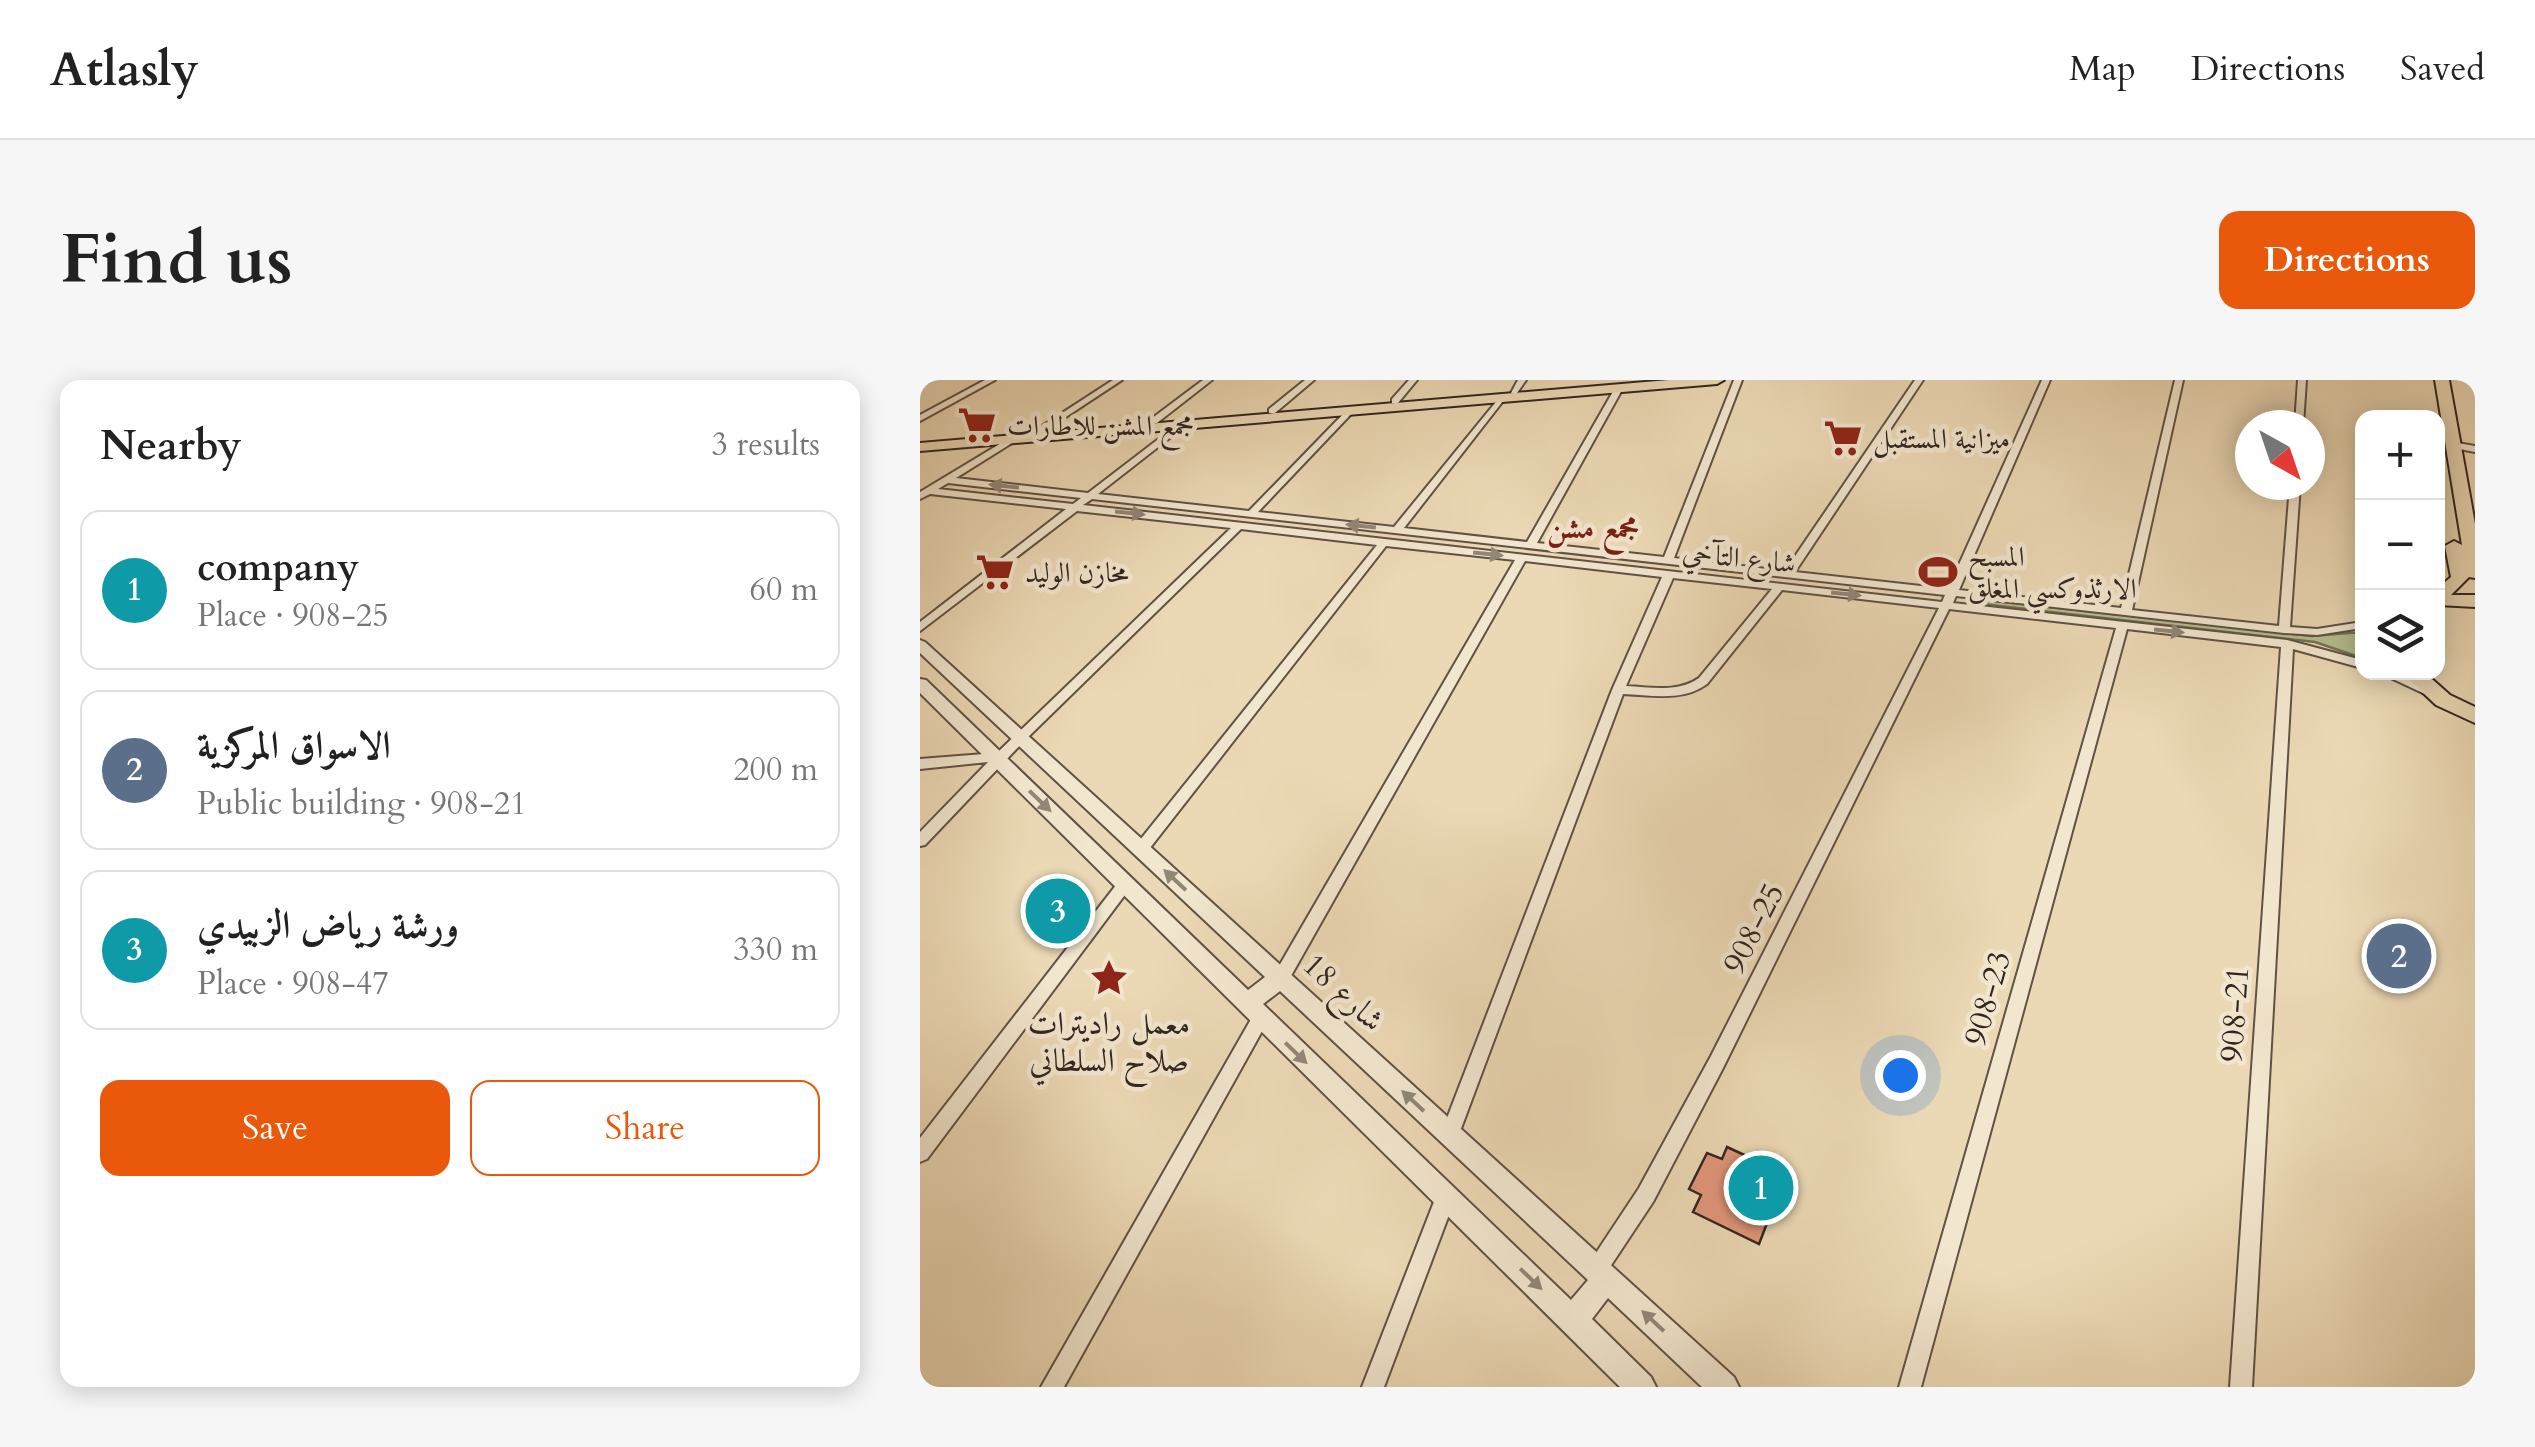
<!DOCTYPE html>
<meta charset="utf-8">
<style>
body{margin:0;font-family:Cardo,Amiri,serif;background:#f6f6f6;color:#222}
.controls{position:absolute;right:30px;top:30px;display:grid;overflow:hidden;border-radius:20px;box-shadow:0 5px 25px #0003}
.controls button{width:90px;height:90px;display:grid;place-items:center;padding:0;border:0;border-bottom:2px solid #e0e0e0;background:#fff;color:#222;font:50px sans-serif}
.compass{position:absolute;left:1315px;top:30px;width:90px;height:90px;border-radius:50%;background:#fff;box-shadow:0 5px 25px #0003;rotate:140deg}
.you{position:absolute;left:980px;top:695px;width:35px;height:35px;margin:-25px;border:8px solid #fff;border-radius:50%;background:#1a73e8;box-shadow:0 0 0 15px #1a73e833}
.badge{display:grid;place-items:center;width:65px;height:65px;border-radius:50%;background:#ea580c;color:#fff;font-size:32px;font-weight:700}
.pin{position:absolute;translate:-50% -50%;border:5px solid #fff;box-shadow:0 2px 10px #0006}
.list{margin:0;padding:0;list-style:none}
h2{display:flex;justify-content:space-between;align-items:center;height:130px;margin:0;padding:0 40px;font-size:42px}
h2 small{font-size:32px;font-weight:400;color:#767676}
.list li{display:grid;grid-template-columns:65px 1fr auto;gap:30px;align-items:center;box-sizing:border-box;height:160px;margin:0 20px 20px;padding:0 20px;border:2px solid #e0e0e0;border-radius:20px}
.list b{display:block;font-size:38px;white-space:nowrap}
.list p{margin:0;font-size:32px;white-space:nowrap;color:#767676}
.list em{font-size:32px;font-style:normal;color:#767676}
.actions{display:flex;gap:20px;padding:30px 40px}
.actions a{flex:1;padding:22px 0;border:2px solid #ea580c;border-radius:20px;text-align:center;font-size:35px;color:#ea580c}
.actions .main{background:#ea580c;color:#fff}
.icon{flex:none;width:55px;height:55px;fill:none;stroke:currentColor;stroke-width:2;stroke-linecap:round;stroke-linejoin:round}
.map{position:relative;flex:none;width:1555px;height:1007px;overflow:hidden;border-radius:20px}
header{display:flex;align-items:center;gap:60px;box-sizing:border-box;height:140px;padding:0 50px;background:#fff;border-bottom:2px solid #e0e0e0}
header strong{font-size:48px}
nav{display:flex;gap:55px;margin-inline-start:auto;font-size:35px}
.intro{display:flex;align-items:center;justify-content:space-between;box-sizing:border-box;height:240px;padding:0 60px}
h1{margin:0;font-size:70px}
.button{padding:25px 45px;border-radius:20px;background:#ea580c;color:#fff;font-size:35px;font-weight:700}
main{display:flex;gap:60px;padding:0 60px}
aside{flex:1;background:#fff;border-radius:20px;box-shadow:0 5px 25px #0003}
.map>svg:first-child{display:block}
</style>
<header>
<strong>Atlasly</strong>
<nav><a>Map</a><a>Directions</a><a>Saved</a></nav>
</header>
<div class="intro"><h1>Find us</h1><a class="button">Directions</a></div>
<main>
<aside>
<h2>Nearby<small>3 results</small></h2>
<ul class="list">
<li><span class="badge" style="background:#0f9aa8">1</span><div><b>company</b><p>Place · 908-25</p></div><em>60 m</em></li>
<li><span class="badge" style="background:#5c6f8a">2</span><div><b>الاسواق المركزية</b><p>Public building · 908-21</p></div><em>200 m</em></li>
<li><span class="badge" style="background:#0f9aa8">3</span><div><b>ورشة رياض الزبيدي</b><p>Place · 908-47</p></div><em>330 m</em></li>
</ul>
<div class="actions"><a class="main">Save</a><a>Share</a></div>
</aside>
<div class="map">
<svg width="1555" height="1007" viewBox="0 0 1555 1007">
<rect width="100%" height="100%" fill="#ebd8b4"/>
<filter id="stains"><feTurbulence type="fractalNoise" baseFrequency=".002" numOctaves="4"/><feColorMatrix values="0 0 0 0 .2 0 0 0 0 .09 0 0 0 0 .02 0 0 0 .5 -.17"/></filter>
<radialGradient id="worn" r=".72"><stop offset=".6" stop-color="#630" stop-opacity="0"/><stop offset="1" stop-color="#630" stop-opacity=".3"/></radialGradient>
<path fill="#b5bf8f" stroke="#747258" stroke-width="2.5" d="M 1057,219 L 1391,256 L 1442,252 L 1442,278 L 1395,262 L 1054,223 Z"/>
<path fill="#e19679" stroke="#322520" stroke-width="2.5" d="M 807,767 L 866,794 L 839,864 L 773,832 L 781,815 L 769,809 L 787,773 L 802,779 Z"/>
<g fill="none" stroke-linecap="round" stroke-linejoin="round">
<g stroke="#605245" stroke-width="4">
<path id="minor" d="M 65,0 L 75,0 L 0,41 L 0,35 Z
M 193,0 L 202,0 L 123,52 L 116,50 Z
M 283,0 L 292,0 L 237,43 L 231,43 L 231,39 Z
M 385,0 L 394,0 L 355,33 L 349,33 L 349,29 Z
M 489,0 L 497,0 L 478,23 L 472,23 L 472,19 Z
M 598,0 L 606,0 L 597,13 L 591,13 Z
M 814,0 L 822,0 L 754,178 L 865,191 L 995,0 L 1003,0 L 875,192 L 1028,209 L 1122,0 L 1130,0 L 1039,210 L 1201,228 L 1255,0 L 1263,0 L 1212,230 L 1359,246 L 1370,105 L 1380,105 L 1370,247 L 1397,249 L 1442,242 L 1442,248 L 1397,255 L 1364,253 L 1036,216 L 1033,223 L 1367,260 L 1442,280 L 1442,288 L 1373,269 L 1332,1007 L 1310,1007 L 1361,267 L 1207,249 L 1001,1007 L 979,1007 L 1196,248 L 1029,229 L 803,688 L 733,822 L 684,896 L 677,899 L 670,896 L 667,889 L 670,882 L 719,808 L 791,676 L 1019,228 L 862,210 L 787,304 C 763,322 731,315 703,314 L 539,754 L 537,760 L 530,763 L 523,760 L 521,754 L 692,310 L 742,197 L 605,181 L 367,603 L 361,605 L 355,603 L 353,598 L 355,593 L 595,180 L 466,166 L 226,473 L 216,473 L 214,469 L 216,465 L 457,165 L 321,149 L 105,360 L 5,465 L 0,466 L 0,452 L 68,382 L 0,389 L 0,379 L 77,373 L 311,148 L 157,131 L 0,251 L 0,242 L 146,129 L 10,114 L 0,119 L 0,112 L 93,56 L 100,58 L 36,98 L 168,113 L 262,41 L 266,44 L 265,46 L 178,114 L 329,131 L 430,27 L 434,30 L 433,32 L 338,132 L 474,147 L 580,17 L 584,19 L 583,21 L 484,148 L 607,162 L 695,8 L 699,6 L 703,8 L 617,163 L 744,177 ZM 28,103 L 161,118 L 153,124 L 18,109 ZM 172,119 L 1025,215 L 1022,222 L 163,125 ZM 753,198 L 852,209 L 779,298 C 758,313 730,307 706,306 Z
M 1378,0 L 1386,0 L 1383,45 L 1375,45 Z
M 1532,62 L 1555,66 L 1555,72 L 1529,67 L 1529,63 Z
M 1458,292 L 1476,292 L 1517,312 L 1511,316 L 1507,315 Z
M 205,498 L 210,500 L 213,504 L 210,508 L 7,779 L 0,782 L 0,758 L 200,500 Z
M 340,632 L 346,634 L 348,639 L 346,644 L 144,1007 L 121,1007 L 334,634 Z
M 526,806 L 533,809 L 536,816 L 464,1007 L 442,1007 L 519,809 Z"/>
</g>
<g stroke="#605245" stroke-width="4">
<path id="tertiary" d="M 0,260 L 5,262 L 814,997 L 819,1007 L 782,1007 L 688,918 L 672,939 L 731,997 L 736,1007 L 700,1007 L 0,313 L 0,299 L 6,300 L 328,610 L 345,597 L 0,273 ZM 360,611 L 668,900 L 651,920 L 343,624 Z"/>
</g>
<g stroke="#322520" stroke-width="4">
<path id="primary" d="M 749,0 L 804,0 L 797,4 L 0,71 L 0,63 Z
M 1515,0 L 1529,0 L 1555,144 L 1555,198 L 1549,197 L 1531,215 L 1555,215 L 1555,227 L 1518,225 L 1518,208 L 1531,197 L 1525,166 L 1534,161 L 1542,165 Z
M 1481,292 L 1504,292 L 1530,315 L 1555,327 L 1555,343 L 1516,325 Z"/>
</g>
<use href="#minor" fill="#f2e6ce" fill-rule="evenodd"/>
<use href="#tertiary" fill="#f2e6ce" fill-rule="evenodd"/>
<use href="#primary" fill="#ebd8b4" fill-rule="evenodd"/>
</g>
<defs><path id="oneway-solid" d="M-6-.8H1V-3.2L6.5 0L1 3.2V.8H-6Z" transform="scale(2.5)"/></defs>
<g fill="#928677">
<use href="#oneway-solid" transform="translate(84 106) rotate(-174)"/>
<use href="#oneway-solid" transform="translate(210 133) rotate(6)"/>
<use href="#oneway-solid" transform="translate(441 146) rotate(-174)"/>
<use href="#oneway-solid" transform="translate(568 174) rotate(6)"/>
<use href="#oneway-solid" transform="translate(926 214) rotate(6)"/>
<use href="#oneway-solid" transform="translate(1249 251) rotate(6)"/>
<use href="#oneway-solid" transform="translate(120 421) rotate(44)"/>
<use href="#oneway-solid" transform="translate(255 500) rotate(-137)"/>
<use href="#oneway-solid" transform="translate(376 673) rotate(44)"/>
<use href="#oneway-solid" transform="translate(493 721) rotate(-137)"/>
<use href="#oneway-solid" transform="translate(611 899) rotate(44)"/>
<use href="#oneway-solid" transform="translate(733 941) rotate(-137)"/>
</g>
<defs>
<g id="supermarket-bare" transform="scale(3)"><path d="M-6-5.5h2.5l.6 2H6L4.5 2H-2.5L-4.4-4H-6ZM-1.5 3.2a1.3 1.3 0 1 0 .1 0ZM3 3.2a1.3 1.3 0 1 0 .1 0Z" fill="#8f2418" stroke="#f2e6ce" stroke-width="2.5" paint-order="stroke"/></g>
<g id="stadium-bare" transform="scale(3)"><path d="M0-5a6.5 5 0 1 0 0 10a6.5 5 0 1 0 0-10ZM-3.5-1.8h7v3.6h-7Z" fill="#8f2418" stroke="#f2e6ce" stroke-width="2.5" paint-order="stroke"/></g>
<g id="sight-bare" transform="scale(3)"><path d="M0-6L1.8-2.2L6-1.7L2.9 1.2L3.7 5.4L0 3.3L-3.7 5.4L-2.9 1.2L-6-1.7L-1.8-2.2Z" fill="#8f2418" stroke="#f2e6ce" stroke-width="2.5" paint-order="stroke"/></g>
</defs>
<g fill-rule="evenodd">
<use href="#supermarket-bare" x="57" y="45"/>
<use href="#supermarket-bare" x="923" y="58"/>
<use href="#supermarket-bare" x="75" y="192"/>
<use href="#stadium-bare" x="1018" y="192"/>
<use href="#sight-bare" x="189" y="598"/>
</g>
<g text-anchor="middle" stroke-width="9" stroke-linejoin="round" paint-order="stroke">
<g font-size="28" fill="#322520" stroke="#f2e6ce" text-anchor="start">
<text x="87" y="55">مجمع المشن للاطارات</text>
<text x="953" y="68">ميزانية المستقبل</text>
<text x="1048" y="186">المسبح<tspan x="1048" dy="32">الارثذوكسي المغلق</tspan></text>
<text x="105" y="202">مخازن الوليد</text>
</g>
<g font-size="28" fill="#322520" stroke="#f2e6ce">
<text transform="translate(819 177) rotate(6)" y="10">شارع التآخي</text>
</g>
<g font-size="30" font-weight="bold" fill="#7a1f14" stroke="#f2e6ce">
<text x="673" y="158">مجمع مشن</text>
</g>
<g font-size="32" fill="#322520" stroke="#f2e6ce">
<text transform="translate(833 548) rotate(-63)" y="11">908-25</text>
<text transform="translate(424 612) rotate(43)" y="11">شارع 18</text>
<text transform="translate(1067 618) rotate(-74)" y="11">908-23</text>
<text transform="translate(1314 634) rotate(-86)" y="11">908-21</text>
</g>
<g font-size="32" fill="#322520" stroke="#f2e6ce">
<text x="189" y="654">معمل راديترات<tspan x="189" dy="37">صلاح السلطاني</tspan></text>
</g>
</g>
<rect width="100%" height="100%" filter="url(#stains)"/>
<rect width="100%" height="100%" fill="url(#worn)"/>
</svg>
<div class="controls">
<button>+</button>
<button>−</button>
<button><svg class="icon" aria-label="layers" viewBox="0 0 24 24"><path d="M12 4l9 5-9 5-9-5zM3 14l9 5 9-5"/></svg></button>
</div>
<svg class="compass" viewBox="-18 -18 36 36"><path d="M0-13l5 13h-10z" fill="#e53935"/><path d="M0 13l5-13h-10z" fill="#767676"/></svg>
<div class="you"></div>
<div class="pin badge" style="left:841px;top:808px;background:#0f9aa8">1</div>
<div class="pin badge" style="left:1479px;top:576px;background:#5c6f8a">2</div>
<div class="pin badge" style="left:138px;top:531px;background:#0f9aa8">3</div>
</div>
</main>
